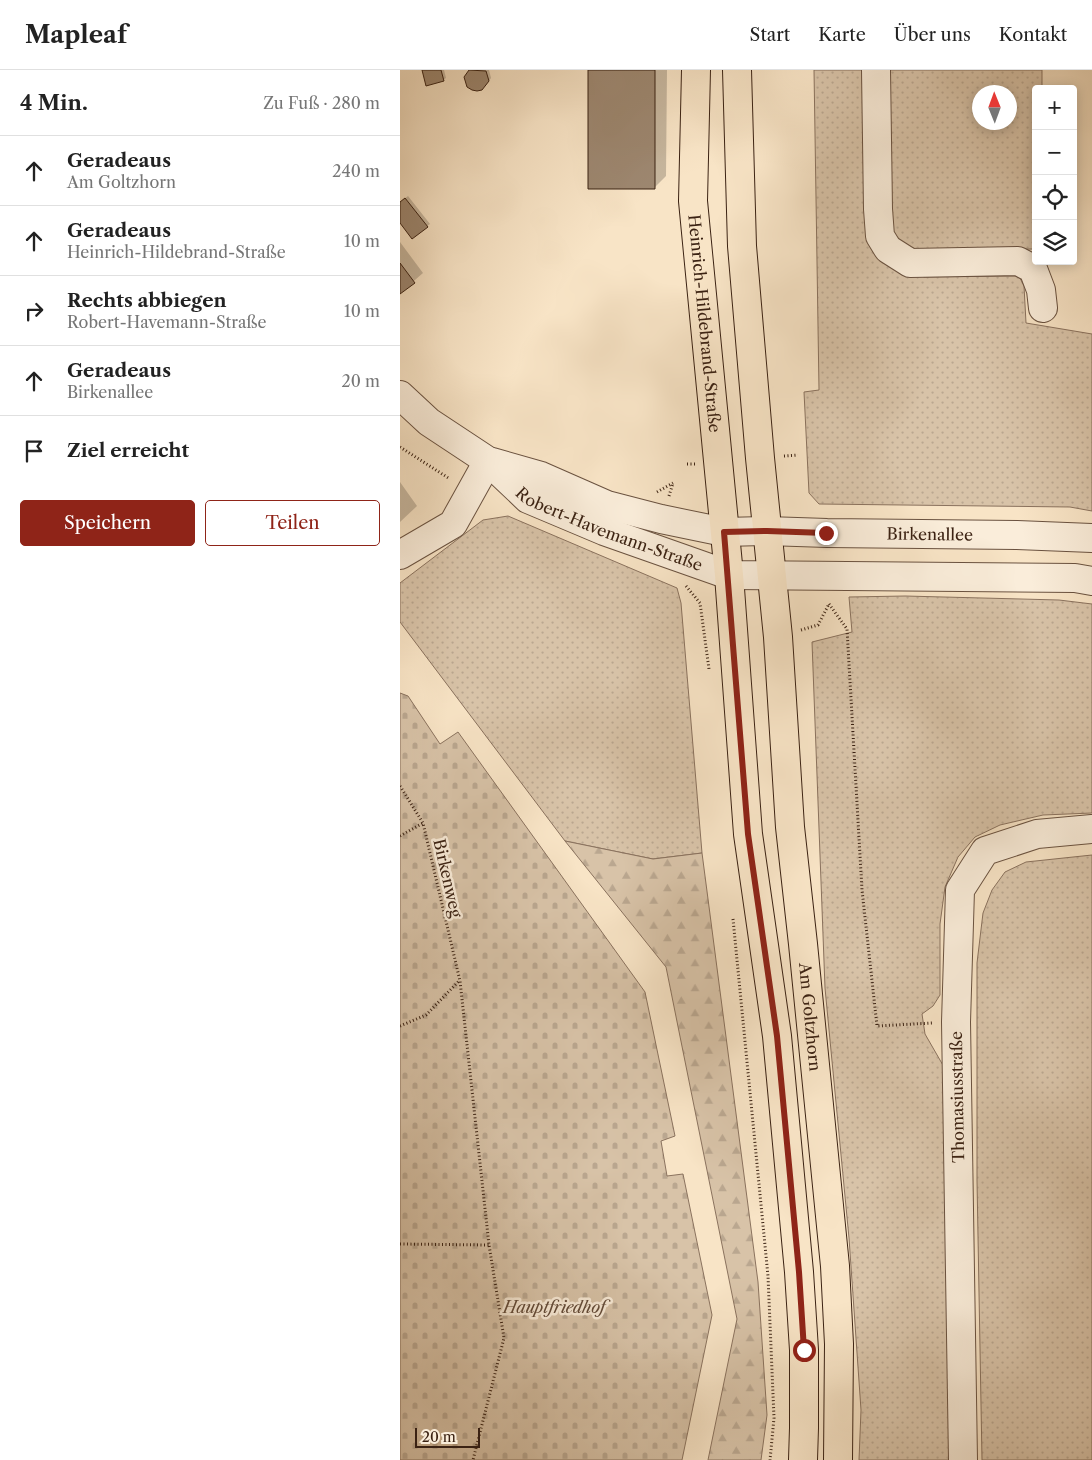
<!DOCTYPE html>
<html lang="de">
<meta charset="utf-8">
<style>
body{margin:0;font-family:"Libre Caslon Text",serif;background:#f2f2f2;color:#222}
.controls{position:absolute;right:15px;top:15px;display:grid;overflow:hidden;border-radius:5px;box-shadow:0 2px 12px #0003}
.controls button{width:45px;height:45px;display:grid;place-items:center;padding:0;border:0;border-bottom:1px solid #e0e0e0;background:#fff;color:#222;font:25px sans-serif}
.compass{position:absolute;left:572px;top:15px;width:45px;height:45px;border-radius:50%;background:#fff;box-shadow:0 2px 12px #0003;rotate:359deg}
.scale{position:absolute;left:15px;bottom:12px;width:65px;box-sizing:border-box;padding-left:5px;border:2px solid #3b2213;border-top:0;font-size:14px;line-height:18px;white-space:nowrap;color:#3b2213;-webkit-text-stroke:4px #faedda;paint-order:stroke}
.stop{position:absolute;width:15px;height:15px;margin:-11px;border:4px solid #8f2418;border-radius:50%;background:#fff}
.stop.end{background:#8f2418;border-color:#fff;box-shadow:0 1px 5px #0008}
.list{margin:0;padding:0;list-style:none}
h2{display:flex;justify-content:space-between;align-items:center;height:65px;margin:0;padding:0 20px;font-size:21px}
h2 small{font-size:16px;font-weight:400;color:#767676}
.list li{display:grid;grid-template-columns:32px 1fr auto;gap:15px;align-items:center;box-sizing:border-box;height:70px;padding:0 20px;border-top:1px solid #e0e0e0}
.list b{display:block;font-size:19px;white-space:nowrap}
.list p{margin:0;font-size:16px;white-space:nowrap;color:#767676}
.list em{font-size:16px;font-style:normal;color:#767676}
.actions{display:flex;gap:10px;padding:15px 20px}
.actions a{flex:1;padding:11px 0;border:1px solid #8f2418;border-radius:5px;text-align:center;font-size:18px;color:#8f2418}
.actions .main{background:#8f2418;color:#fff}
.icon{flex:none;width:28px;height:28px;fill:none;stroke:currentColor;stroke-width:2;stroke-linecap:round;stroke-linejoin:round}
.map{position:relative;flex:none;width:692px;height:1390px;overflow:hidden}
header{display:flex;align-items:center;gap:30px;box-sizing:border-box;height:70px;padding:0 25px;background:#fff;border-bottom:1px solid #e0e0e0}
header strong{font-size:24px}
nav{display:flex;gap:28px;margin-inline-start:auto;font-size:18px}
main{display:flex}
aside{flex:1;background:#fff}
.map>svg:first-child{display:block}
</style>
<header>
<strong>Mapleaf</strong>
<nav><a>Start</a><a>Karte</a><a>Über uns</a><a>Kontakt</a></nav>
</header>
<main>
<aside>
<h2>4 Min.<small>Zu Fuß · 280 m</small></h2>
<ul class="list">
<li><svg class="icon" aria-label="ahead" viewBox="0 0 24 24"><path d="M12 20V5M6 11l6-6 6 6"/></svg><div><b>Geradeaus</b><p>Am Goltzhorn</p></div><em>240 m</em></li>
<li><svg class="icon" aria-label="ahead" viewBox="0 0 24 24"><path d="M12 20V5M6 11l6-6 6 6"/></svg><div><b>Geradeaus</b><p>Heinrich-Hildebrand-Straße</p></div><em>10 m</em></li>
<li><svg class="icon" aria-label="right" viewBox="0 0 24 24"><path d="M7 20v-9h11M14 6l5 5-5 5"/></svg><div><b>Rechts abbiegen</b><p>Robert-Havemann-Straße</p></div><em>10 m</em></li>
<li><svg class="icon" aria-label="ahead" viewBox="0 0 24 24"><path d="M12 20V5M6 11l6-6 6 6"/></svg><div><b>Geradeaus</b><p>Birkenallee</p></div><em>20 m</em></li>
<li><svg class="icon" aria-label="arrive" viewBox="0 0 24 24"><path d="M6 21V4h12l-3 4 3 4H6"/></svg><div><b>Ziel erreicht</b></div></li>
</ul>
<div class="actions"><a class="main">Speichern</a><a>Teilen</a></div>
</aside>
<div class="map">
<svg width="692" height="1390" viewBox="0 0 692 1390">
<defs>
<pattern id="grass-dots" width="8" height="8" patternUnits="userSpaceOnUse" patternTransform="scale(1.25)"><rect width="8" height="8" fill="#d8c3a8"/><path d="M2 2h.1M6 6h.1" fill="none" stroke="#baa790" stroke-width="1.8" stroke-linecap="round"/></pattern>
<pattern id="forest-firs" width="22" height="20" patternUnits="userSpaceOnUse" patternTransform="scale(1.25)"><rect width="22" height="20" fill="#d8c3a8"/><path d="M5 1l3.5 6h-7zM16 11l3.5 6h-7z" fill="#baa790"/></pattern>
<pattern id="cemetery-stones" width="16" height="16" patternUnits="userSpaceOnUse" patternTransform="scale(1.25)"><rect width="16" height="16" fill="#d8c3a8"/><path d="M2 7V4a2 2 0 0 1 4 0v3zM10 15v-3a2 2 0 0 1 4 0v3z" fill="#baa790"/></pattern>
</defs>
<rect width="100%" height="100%" fill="#f8e4c6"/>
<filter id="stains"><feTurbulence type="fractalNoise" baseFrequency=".004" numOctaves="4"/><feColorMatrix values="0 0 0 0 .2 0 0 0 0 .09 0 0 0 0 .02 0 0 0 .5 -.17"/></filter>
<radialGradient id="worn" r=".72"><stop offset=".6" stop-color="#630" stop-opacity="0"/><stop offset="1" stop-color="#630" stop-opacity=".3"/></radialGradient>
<path fill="url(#grass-dots)" stroke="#8a725e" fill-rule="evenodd" d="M 414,0 L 466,0 L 481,185 L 524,207 L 619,206 L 624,216 L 626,253 L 692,264 L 692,441 L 670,437 L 419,434 L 409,423 L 404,322 L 419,320 Z
M 488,0 L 642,0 L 642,19 L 636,19 L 636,118 L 633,179 L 515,181 L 498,176 L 487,159 ZM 580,22 L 610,22 L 610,52 L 580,52 Z
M 108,446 L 277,518 L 281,533 L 302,783 L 253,789 L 165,771 L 0,552 L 0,513 L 83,450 Z
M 505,526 L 659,530 L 692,534 L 692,743 L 643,745 L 600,755 L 575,767 L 558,787 L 545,817 L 540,854 L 540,925 L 533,936 L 522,944 L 525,964 L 544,997 L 552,1390 L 459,1390 L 461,1340 L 449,1168 L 425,918 L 412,572 L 452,562 L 449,527 Z
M 692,785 L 692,1390 L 582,1390 L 577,1110 L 577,893 L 583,843 L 592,820 L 605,802 L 626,792 Z"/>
<path fill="url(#forest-firs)" stroke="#8a725e" d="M 165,771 L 253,789 L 302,783 L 358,1212 L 367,1345 L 361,1390 L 308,1390 L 337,1249 L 266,897 Z"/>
<path fill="url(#cemetery-stones)" stroke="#8a725e" d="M 0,623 L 8,626 L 40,674 L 58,662 L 245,922 L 275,1066 L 261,1071 L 267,1106 L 283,1104 L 312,1245 L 282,1390 L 0,1390 Z"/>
<path fill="#0003" d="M 24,0 L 44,0 L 46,8 L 43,10 Z
M 70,0 L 89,0 L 91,8 L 86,15 L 68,2 Z
M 189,0 L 267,0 L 266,106 L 254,118 Z
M 8,126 L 30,154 L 27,156 L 0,151 L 0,132 Z
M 0,172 L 23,203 L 0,223 Z
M 0,412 L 17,436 L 0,452 Z"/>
<path fill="#9d8770" stroke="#3b2213" d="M 22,0 L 41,0 L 44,11 L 26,16 Z
M 69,0 L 86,1 L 89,11 L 82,20 L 77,21 L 72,20 L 67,17 L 64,7 Z
M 188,0 L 255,0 L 255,119 L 188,119 Z
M 5,128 L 28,157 L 12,169 L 0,153 L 0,132 Z
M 0,193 L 15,213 L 0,224 Z"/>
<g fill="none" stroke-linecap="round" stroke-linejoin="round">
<g stroke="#6a5240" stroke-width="30">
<g id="minor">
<path d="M 476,0 L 478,139 L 480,166 L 488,179 L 510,193 L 618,191 L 633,199 L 641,220 L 643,238"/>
<path id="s1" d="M 0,325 L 29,352 L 88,391 L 128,429 L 204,461 L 329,505 L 675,508 L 692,511"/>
<path id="s2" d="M 92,392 L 141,406 L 207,435 L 261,449 L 324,462 L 367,461 L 427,463 L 617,465 L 692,468"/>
<path d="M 0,485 L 53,454 L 88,391"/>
<path d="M 563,1390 L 556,952 L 560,820 L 585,781 L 637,764 L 692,759"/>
</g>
</g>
<g stroke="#3b2213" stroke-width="30">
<g id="major">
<path id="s3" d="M 296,0 L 293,131 L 329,505 L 348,764 L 377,966 L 399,1202 L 404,1280 L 404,1358 L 403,1390"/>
<path id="s4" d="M 337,0 L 342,176 L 360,388 L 378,567 L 390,757 L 403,874 L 435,1196 L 439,1274 L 438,1390"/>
</g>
</g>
<path stroke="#3b2213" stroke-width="3" stroke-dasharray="1 2.5" stroke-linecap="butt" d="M 0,377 L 50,409
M 384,386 L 398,385
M 287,394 L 295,394
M 257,422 L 273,413
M 269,426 L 273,413
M 286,516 L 300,533 L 309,599
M 429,534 L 447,559 L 462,820 L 477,956 L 533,953
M 401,560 L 418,555 L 429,534
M 0,716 L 23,753 L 60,911 L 89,1175 L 104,1268 L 73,1390
M 0,766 L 23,753
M 333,849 L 368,1206 L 374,1348 L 370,1390
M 0,956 L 26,945 L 59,911
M 0,1174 L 89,1175"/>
<use href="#minor" stroke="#faedda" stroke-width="28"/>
<use href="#major" stroke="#f8e4c6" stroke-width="28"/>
</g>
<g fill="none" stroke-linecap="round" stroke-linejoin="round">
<path stroke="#8f2418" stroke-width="6" d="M 404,1280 L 399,1202 L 377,966 L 348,764 L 324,462 L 367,461 L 426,463"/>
</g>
<g text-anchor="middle" stroke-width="5" stroke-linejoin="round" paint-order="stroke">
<g font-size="16" fill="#3b2213" stroke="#faedda">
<text dy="6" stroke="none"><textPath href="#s3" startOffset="254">Heinrich-Hildebrand-Straße</textPath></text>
<text dy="6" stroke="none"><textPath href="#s1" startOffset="252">Robert-Havemann-Straße</textPath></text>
<text dy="6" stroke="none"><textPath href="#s2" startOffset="449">Birkenallee</textPath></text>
<text transform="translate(48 808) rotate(77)" y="6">Birkenweg</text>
<text dy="6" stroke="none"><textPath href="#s4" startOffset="950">Am Goltzhorn</textPath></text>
<text transform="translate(557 1027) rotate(-91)" y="6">Thomasiusstraße</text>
</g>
<g font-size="16" font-style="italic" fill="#624a38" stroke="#faedda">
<text x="154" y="1243">Hauptfriedhof</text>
</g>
</g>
<rect width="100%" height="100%" filter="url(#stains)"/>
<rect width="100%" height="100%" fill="url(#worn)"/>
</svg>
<div class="controls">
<button>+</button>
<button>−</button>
<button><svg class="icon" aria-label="locate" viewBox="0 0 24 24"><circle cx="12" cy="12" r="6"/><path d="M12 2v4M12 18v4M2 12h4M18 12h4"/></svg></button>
<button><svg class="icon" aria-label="layers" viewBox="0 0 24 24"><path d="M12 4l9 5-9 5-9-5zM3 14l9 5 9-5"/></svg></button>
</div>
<svg class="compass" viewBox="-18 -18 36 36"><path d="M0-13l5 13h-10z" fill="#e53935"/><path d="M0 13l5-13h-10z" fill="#767676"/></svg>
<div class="scale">20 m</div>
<div class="stop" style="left:404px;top:1280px"></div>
<div class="stop end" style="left:426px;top:463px"></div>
</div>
</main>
